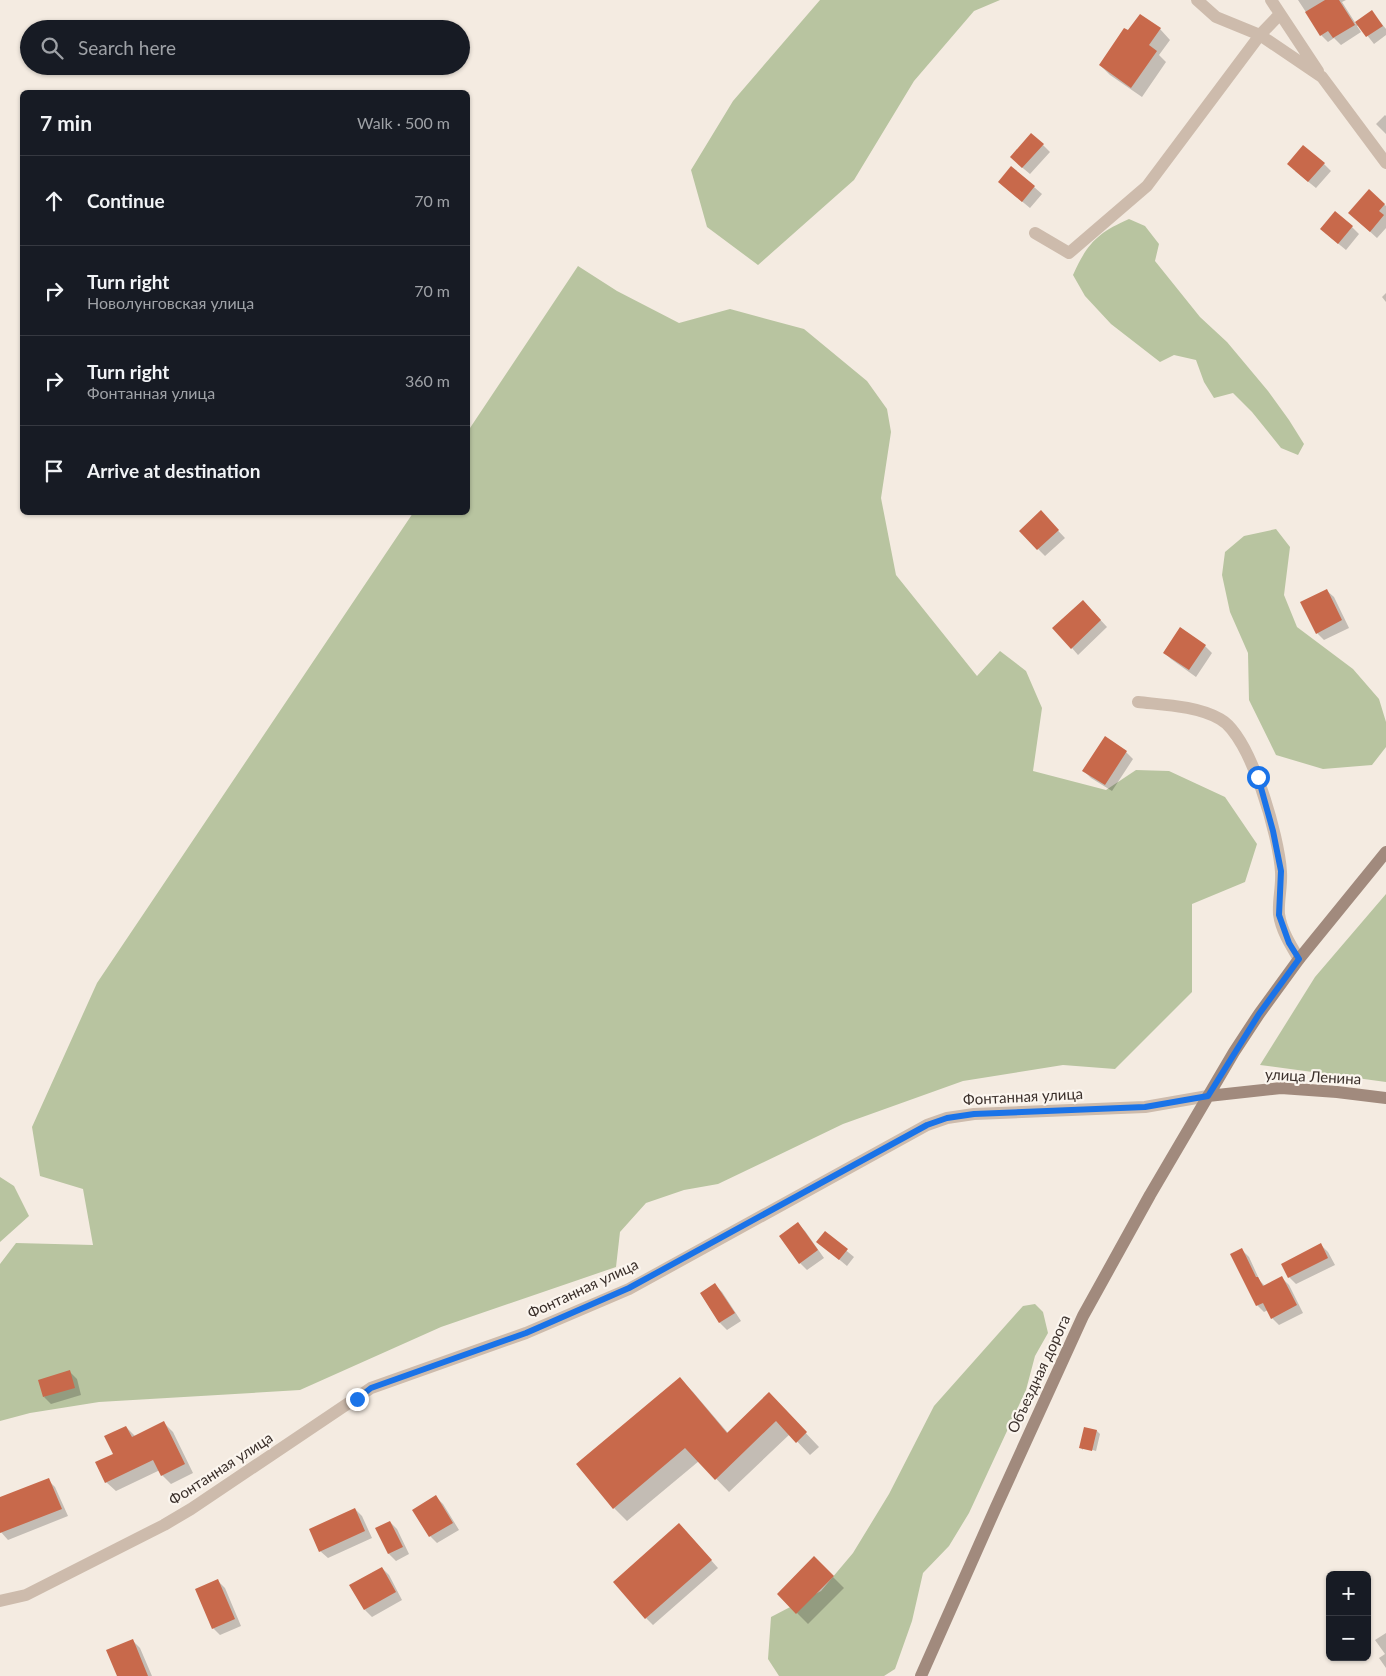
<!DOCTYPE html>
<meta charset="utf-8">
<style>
body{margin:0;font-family:Lato,sans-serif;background:#20242c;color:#f1f3f6}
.controls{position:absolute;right:15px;bottom:15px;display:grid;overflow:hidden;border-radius:8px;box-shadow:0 1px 4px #0004}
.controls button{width:45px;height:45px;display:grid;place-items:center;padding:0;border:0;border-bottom:1px solid #363941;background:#171b24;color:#f1f3f6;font:25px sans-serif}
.stop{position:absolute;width:15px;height:15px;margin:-11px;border:4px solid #1a73e8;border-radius:50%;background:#fff}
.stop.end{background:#1a73e8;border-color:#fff;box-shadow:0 1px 5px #0008}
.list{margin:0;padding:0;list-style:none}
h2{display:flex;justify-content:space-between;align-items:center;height:65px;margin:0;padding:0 20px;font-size:21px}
h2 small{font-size:16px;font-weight:400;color:#9ea1a6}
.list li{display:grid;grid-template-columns:32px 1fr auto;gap:15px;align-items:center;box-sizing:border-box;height:90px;padding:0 20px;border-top:1px solid #363941}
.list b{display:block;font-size:19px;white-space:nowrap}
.list p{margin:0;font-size:16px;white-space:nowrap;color:#9ea1a6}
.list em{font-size:16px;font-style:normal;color:#9ea1a6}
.icon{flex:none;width:28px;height:28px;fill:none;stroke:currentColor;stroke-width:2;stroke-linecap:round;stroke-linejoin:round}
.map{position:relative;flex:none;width:1386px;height:1676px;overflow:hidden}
.search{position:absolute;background:#171b24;box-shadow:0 1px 4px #0004;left:20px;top:20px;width:450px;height:55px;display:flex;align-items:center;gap:12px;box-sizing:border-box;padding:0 18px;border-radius:28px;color:#9ea1a6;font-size:19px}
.panel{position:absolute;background:#171b24;box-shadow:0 1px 4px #0004;left:20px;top:90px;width:450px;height:425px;border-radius:8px}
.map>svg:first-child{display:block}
</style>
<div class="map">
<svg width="1386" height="1676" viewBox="0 0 1386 1676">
<rect width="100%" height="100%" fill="#f4ebe1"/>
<path fill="#b8c4a0" d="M 820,0 L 1000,0 L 974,11 L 914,81 L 854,180 L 758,265 L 707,227 L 691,170 L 733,101 Z
M 1129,219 L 1145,226 L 1159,244 L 1155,261 L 1200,317 L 1227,342 L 1268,391 L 1289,420 L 1304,444 L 1298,455 L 1281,448 L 1252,412 L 1233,393 L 1214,398 L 1204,382 L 1196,360 L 1174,355 L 1160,362 L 1111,324 L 1085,296 L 1073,275 C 1087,244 1097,233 1129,219 Z
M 578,266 L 617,291 L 679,323 L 730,309 L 804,329 L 867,381 L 887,409 L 891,432 L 881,498 L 896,575 L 977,676 L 1000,651 L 1026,671 L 1042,708 L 1033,771 L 1106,790 L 1136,770 L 1169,771 L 1225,797 L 1257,844 L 1245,882 L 1192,904 L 1192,992 L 1115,1069 L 1063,1065 L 963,1081 L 843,1124 L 718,1184 L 684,1190 L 646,1203 L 620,1232 L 616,1267 L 441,1327 L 300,1390 L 99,1402 L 30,1413 L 0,1421 L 0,1264 L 16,1243 L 93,1245 L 83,1189 L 40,1176 L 32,1127 L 97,983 L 413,513 L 468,512 L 468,431 Z
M 1276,529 L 1290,547 L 1284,595 L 1297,627 L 1353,669 L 1379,699 L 1386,722 L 1386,747 L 1372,765 L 1323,769 L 1276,755 L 1249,700 L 1248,653 L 1230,612 L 1222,575 L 1225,552 L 1244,536 Z
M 1386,894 L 1386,1082 L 1260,1065 L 1315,977 Z
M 0,1177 L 14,1186 L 29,1216 L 0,1242 Z
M 1035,1304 L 1043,1312 L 1048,1333 L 1035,1356 L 1026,1390 L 969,1513 L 949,1546 L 923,1573 L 912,1621 L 895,1669 L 884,1676 L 779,1676 L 768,1659 L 771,1617 L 821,1591 L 853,1553 L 889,1494 L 934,1406 L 1023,1306 Z"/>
<path fill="#0003" d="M 1298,0 L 1346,0 L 1342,2 L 1356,24 L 1372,12 L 1386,29 L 1386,35 L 1374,44 L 1359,25 L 1357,26 L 1361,32 L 1341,45 L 1334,38 L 1328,42 L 1321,35 Z
M 1140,15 L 1160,29 L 1170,40 L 1159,55 L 1166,62 L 1142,97 L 1110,75 L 1100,65 Z
M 1385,115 L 1386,116 L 1386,134 L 1376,124 Z
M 1043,145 L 1050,152 L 1030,174 L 1018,164 Z
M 1324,164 L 1331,171 L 1316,188 L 1295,171 Z
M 1011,167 L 1042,194 L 1030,208 L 1007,189 Z
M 1369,191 L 1386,206 L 1386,228 L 1377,238 L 1357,220 Z
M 1352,227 L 1359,234 L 1346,250 L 1329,236 Z
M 1386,293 L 1386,302 L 1382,297 Z
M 1047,519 L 1065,538 L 1045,556 L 1020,531 Z
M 1326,590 L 1334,597 L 1349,628 L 1324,640 L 1317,633 Z
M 1083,601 L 1107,627 L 1078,655 L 1072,648 Z
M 1181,628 L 1205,646 L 1212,653 L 1196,677 L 1171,659 L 1164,652 Z
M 1126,752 L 1133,759 L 1112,791 L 1091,778 L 1084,771 Z
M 798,1224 L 805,1231 L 824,1258 L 807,1270 L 800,1263 Z
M 825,1233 L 854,1257 L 847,1266 L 818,1242 Z
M 1321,1245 L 1328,1252 L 1335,1265 L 1296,1284 L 1289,1277 Z
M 1242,1250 L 1249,1257 L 1260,1281 L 1265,1286 L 1282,1278 L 1289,1285 L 1303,1313 L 1279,1325 L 1272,1318 L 1268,1310 L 1264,1312 L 1257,1305 Z
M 715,1285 L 722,1292 L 741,1321 L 727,1330 L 720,1323 L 701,1294 Z
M 70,1372 L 77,1379 L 81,1395 L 51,1404 L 44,1397 Z
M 680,1379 L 693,1392 L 728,1433 L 782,1408 L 819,1447 L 810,1455 L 790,1434 L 729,1492 L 699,1461 L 627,1521 L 614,1508 Z
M 164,1423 L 173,1432 L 193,1473 L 171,1484 L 162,1475 L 160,1470 L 116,1491 L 106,1482 L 115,1454 L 126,1427 L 135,1436 Z
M 1085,1428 L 1097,1431 L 1100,1434 L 1096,1451 L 1083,1447 L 1083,1450 L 1081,1448 Z
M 48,1480 L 55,1487 L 68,1516 L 8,1540 L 0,1531 L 0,1498 Z
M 436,1497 L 443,1504 L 459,1530 L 437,1543 L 430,1536 L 414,1510 Z
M 355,1509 L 362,1516 L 372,1538 L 328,1558 L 320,1551 Z
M 390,1522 L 397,1529 L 409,1554 L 396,1561 L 389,1554 L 376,1529 Z
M 686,1532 L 718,1568 L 653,1625 L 646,1618 Z
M 814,1558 L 844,1588 L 808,1624 L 778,1594 Z
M 382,1568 L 389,1575 L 402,1600 L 372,1617 L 365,1610 Z
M 218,1581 L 225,1588 L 241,1626 L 220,1635 L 213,1628 Z
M 1386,1633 L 1386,1668 L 1379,1658 L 1385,1654 L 1375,1640 Z
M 132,1640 L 140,1648 L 152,1676 L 118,1676 Z"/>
<path fill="#c8694b" d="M 1325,0 L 1339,0 L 1355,25 L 1333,38 L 1328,31 L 1320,36 L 1305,12 Z
M 1372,10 L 1383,26 L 1366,37 L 1355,22 Z
M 1140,14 L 1161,28 L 1149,45 L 1157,51 L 1131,88 L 1099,65 L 1124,28 L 1128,30 Z
M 1031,133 L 1044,144 L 1022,168 L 1010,157 Z
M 1303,145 L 1325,163 L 1308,182 L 1287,164 Z
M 1011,166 L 1035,186 L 1022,202 L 998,182 Z
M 1369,189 L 1385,204 L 1379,211 L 1384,215 L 1370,232 L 1348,213 Z
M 1335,211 L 1353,226 L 1338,244 L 1320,229 Z
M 1041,510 L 1059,530 L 1037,550 L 1019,531 Z
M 1327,589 L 1342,620 L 1316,634 L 1300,602 Z
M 1083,600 L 1101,620 L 1071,649 L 1052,628 Z
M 1180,627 L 1206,645 L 1189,670 L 1163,653 Z
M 1105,736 L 1127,751 L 1105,785 L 1082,771 Z
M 798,1222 L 818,1250 L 799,1264 L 779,1236 Z
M 825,1231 L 848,1249 L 839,1260 L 816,1242 Z
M 1321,1243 L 1328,1258 L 1288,1278 L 1281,1264 Z
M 1242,1248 L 1256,1277 L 1258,1277 L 1263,1286 L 1282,1276 L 1297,1305 L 1271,1319 L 1263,1303 L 1256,1306 L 1230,1254 Z
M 715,1283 L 735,1313 L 719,1323 L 700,1293 Z
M 70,1370 L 75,1388 L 43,1397 L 38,1380 Z
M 680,1377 L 727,1433 L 769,1392 L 807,1432 L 796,1443 L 776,1421 L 715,1480 L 685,1448 L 613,1509 L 576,1464 Z
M 164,1421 L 185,1464 L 161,1476 L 153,1460 L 105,1483 L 95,1462 L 113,1454 L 104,1436 L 126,1426 L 132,1437 Z
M 1084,1427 L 1097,1430 L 1092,1451 L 1079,1448 Z
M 49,1478 L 62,1509 L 0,1533 L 0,1497 Z
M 436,1495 L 453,1523 L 429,1537 L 412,1510 Z
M 355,1508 L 365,1531 L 319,1552 L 309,1529 Z
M 390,1521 L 403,1547 L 388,1554 L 375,1528 Z
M 679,1523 L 712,1560 L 645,1619 L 613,1582 Z
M 814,1556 L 834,1576 L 796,1614 L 777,1594 Z
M 382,1567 L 396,1592 L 364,1610 L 349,1585 Z
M 218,1579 L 235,1619 L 212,1629 L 195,1589 Z
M 133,1639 L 148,1676 L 117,1676 L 106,1650 Z"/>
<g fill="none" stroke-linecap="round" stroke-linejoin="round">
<path stroke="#cdbbac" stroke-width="12" d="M 1197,0 L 1216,17 L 1260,35 L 1322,77 L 1386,163
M 1271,0 L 1318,71
M 1035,233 L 1069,253 L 1147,186 L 1260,35 L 1280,14
M 1138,702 C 1165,705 1197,706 1220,719 C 1251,736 1279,837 1281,872 C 1282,886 1278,900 1279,914 C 1281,930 1291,946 1299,959
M 0,1601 L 26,1595 L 164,1525 L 191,1509 L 371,1388 L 526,1333 L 629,1289 L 927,1125 L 947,1118 L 974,1114 L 1145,1107 L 1208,1096"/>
<path stroke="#a18a7d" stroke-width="12" d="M 1208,1096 L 1281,1088 L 1337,1092 L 1386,1098
M 921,1676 L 996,1507 L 1083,1316 L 1150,1195 L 1234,1052 L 1259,1014 L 1299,959 L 1386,852"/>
</g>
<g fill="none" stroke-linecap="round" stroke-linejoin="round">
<path stroke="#1a73e8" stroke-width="6" d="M 357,1399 L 371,1388 L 526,1333 L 629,1288 L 927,1125 L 947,1118 L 974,1114 L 1145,1107 L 1208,1096 L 1259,1014 L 1299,959 L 1289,943 L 1279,915 L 1281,871 L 1273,831 L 1258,777"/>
</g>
<g text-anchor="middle" stroke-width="4.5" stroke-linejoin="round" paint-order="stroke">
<g font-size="15" fill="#3b302b" stroke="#fbf5ee">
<text transform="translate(1313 1077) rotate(3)" y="5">улица Ленина</text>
<text transform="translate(1023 1097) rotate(-3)" y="5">Фонтанная улица</text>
<text transform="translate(583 1289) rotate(-25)" y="5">Фонтанная улица</text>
<text transform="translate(1039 1374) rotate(-65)" y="5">Объездная дорога</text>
<text transform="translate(221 1469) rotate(-33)" y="5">Фонтанная улица</text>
</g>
</g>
</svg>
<div class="controls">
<button>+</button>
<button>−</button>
</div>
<div class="stop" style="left:1258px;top:777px"></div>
<div class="stop end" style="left:357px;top:1399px"></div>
<div class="search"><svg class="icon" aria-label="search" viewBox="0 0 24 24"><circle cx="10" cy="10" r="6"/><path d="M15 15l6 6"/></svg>Search here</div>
<section class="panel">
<h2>7 min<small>Walk · 500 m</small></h2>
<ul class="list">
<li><svg class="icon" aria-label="ahead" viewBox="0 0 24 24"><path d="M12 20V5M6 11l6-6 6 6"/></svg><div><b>Continue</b></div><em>70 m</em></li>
<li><svg class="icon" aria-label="right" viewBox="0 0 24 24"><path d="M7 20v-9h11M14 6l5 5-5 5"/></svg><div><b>Turn right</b><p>Новолунговская улица</p></div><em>70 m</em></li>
<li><svg class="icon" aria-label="right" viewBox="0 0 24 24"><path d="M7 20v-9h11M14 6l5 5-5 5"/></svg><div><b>Turn right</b><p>Фонтанная улица</p></div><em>360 m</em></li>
<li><svg class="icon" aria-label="arrive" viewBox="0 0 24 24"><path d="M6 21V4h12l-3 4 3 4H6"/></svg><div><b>Arrive at destination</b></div></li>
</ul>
</section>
</div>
